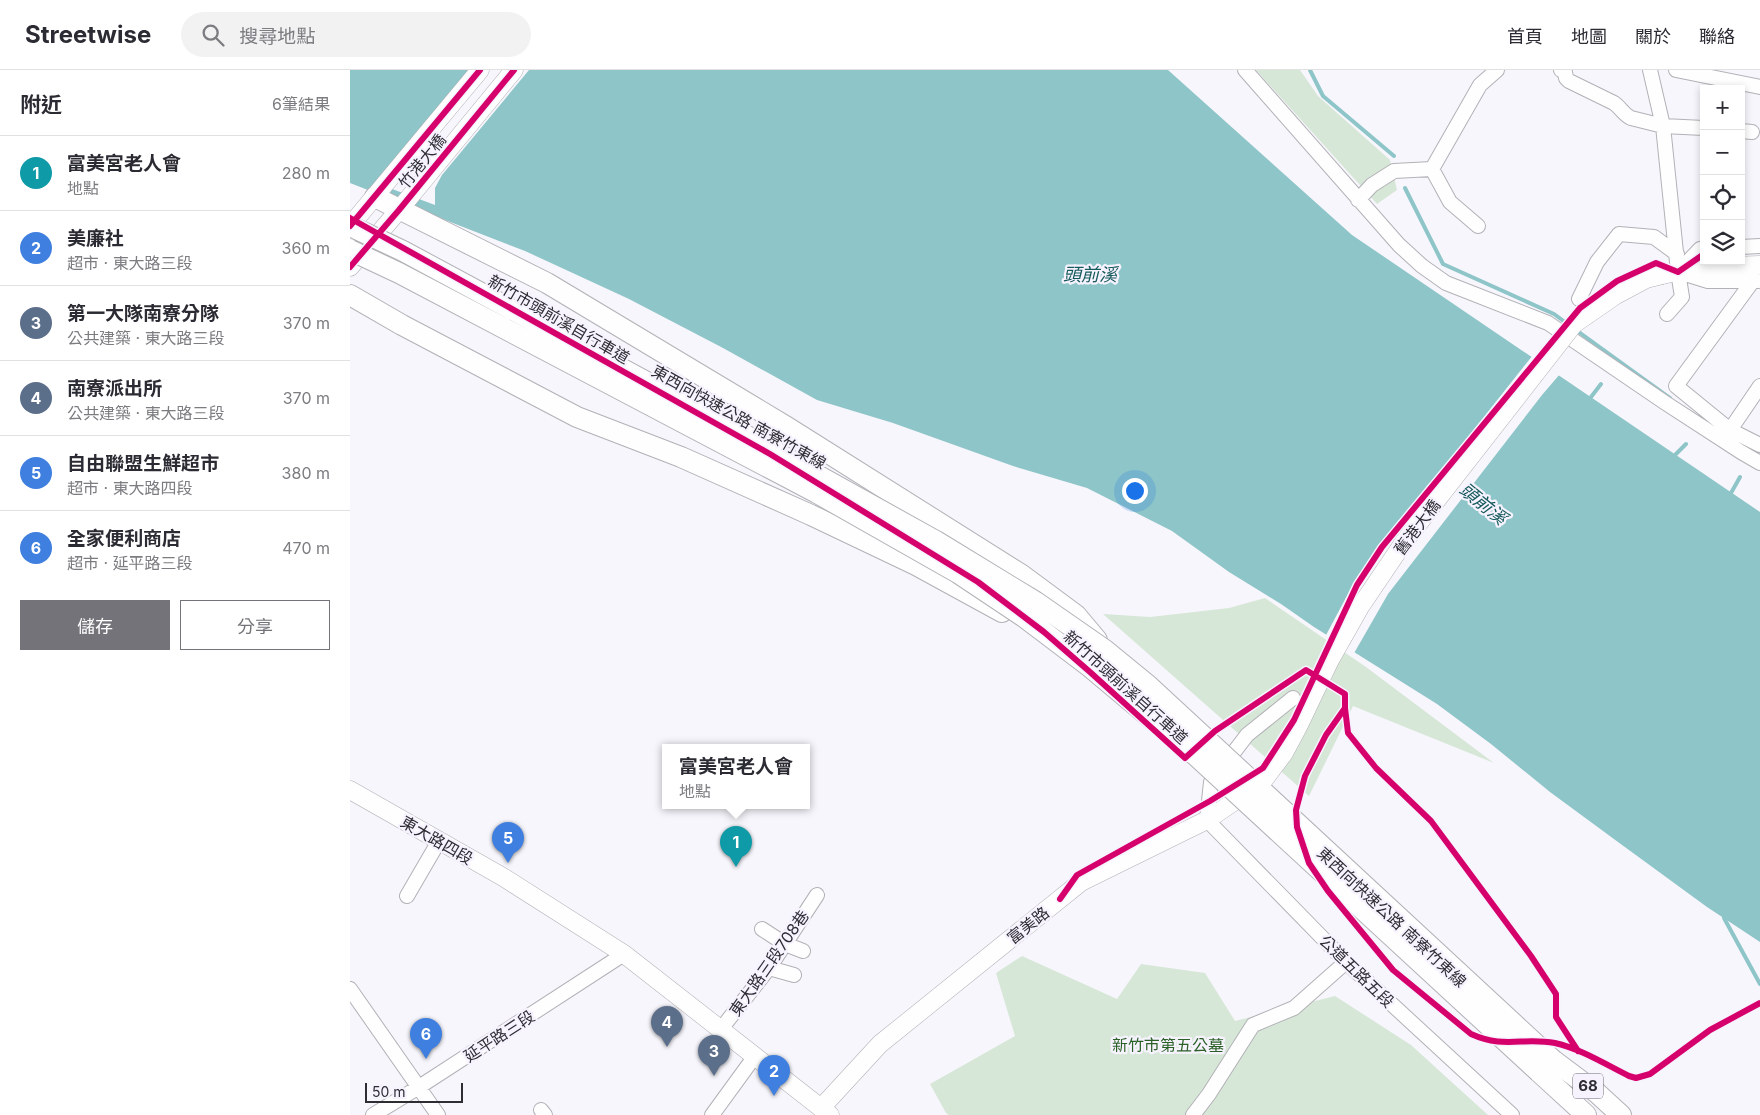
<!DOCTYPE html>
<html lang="zh-TW">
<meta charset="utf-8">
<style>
body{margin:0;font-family:Inter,"Noto Sans TC",sans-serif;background:#f2f2f3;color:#2b2b33}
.controls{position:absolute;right:15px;top:15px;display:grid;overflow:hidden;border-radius:0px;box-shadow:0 2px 8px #0003}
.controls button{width:45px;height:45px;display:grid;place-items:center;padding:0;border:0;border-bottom:1px solid #e1e1e2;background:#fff;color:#2b2b33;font:25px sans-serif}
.scale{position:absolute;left:15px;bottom:12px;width:98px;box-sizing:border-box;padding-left:5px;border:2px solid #2e2d33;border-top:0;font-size:14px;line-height:18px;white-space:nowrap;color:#2e2d33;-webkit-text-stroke:4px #f6f3ff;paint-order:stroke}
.you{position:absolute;left:784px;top:420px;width:18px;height:18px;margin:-12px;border:4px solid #fff;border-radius:50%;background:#1a73e8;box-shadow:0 0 0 8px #1a73e833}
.badge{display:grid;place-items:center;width:32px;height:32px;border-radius:50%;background:#747379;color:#fff;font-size:16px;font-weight:700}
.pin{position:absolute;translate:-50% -41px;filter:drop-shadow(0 1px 2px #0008)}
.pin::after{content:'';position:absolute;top:26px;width:18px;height:15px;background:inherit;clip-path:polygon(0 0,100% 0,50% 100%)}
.popup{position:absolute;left:312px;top:674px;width:148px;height:65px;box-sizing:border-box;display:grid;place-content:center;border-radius:0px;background:#fff;filter:drop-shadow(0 1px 4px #0005);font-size:16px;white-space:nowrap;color:#7c7c81}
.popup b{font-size:19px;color:#2b2b33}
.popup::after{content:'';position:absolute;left:50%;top:100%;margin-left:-10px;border:10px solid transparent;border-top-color:#fff}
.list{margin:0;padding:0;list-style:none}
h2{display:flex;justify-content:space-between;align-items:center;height:65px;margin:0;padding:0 20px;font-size:21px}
h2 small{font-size:16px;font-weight:400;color:#7c7c81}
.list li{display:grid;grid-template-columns:32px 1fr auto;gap:15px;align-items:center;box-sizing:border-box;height:75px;padding:0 20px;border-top:1px solid #e1e1e2}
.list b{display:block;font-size:19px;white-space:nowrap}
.list p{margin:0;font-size:16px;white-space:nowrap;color:#7c7c81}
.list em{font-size:16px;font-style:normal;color:#7c7c81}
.actions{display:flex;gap:10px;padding:15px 20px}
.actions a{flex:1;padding:11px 0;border:1px solid #747379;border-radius:0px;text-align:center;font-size:18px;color:#747379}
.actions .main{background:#747379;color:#fff}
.icon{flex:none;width:28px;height:28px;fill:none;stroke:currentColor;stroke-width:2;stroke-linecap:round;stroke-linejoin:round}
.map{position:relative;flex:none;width:1410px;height:1045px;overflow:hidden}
header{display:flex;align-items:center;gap:30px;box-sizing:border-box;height:70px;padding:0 25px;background:#fff;border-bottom:1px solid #e1e1e2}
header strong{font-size:24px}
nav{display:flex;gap:28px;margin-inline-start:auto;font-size:18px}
.search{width:350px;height:45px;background:#f2f2f3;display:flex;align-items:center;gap:12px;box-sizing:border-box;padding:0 18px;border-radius:28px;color:#7c7c81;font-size:19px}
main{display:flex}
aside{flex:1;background:#fff}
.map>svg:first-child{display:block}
</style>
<header>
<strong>Streetwise</strong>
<div class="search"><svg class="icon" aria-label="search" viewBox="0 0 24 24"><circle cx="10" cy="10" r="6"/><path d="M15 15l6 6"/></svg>搜尋地點</div>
<nav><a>首頁</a><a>地圖</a><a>關於</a><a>聯絡</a></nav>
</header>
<main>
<aside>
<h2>附近<small>6筆結果</small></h2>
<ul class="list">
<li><span class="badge" style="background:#0f9aa8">1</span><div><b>富美宮老人會</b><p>地點</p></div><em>280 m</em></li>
<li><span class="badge" style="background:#3f7fe0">2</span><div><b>美廉社</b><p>超市 · 東大路三段</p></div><em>360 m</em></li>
<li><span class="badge" style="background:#5c6f8a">3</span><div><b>第一大隊南寮分隊</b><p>公共建築 · 東大路三段</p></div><em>370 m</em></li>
<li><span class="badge" style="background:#5c6f8a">4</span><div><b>南寮派出所</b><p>公共建築 · 東大路三段</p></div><em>370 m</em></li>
<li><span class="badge" style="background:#3f7fe0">5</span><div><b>自由聯盟生鮮超市</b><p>超市 · 東大路四段</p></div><em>380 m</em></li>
<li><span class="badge" style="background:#3f7fe0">6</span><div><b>全家便利商店</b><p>超市 · 延平路三段</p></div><em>470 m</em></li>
</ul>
<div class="actions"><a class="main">儲存</a><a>分享</a></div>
</aside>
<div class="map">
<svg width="1410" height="1045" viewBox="0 0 1410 1045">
<rect width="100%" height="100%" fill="#f7f6fc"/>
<path fill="#d7e7d7" d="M 906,0 L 950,0 L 968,26 L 1040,90 L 1047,120 L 1027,134 Z
M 915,528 L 1016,597 L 1144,693 L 1003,636 L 959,726 L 753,544 L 800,547 L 879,538 Z
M 672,886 L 767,929 L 791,894 L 855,903 L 885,951 L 985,926 L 1061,975 L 1138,1045 L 599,1045 L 596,1043 L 580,1014 L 665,966 L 646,903 Z"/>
<path fill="#8ec5c8" d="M 0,0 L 818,0 L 1002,165 L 1410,442 L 1410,872 L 1357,837 L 1268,772 L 1200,722 L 1141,674 L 1087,634 L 964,557 L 931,534 L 879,502 L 822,461 L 737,418 L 663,396 L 543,353 L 467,330 L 373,278 L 279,229 L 175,181 L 0,113 Z"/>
<path fill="#f7f6fc" d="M 119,0 L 179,0 L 92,105 L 85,118 L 85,135 L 26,113 Z
M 1183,285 L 1210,304 L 1192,325 L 1038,524 L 1003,585 L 975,567 L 1007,507 Z"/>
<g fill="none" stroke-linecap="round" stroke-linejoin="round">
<path stroke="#8ec5c8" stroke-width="4" d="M 960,0 L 973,26 L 1044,86
M 1055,118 L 1093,194 L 1204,244 L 1219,255
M 1226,260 L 1320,328
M 1241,327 L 1251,314
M 1325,385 L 1336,374
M 1381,423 L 1390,407
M 1374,848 L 1410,914"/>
<g stroke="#b2b1b6" stroke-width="16">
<path id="minor" d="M 895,0 L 1049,175 L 1072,196 L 1096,213 L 1198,253 L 1314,332 L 1391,382 L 1410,393
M 1211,0 L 1215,2 L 1216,8 L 1219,11 L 1264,33 C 1271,38 1274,45 1281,48 L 1313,56 L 1354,58
M 1300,0 L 1313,56 L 1328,202 L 1332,227 L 1317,244
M 1326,0 L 1410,17
M 1391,61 L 1402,62
M 1082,99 L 1100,132 L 1128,156
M 1008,130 L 1022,115 L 1044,101 L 1082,99 L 1130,15 L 1147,0
M 1391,177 L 1410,176
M 1328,202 L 1350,179 L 1354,178
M 1329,202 L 1358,211 L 1408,211
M 1402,212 L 1326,316 L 1380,360 L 1410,375
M 1229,229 L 1247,192 L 1269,164 L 1304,167 L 1327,184
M 1380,360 L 1410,316
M 943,628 L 897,665 L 861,712 L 857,750 L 996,892 L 1162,1045
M 57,826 L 89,771
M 412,859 L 435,874 L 453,881
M 419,898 L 444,905
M 0,919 L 88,1045
M 371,959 L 419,898 L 467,825
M 191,1040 L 195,1045
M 23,1045 L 69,1017 L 274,884
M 362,1045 L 405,986
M 843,1045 L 859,1024 L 903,955 L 944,938 L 996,892"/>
</g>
<g stroke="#b2b1b6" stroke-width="19">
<path id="major" d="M 0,156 L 130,0
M 0,197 L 49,140 L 164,0
M 1312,205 L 1352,197 L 1410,195
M 0,720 L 153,807 L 274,884 L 480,1045
M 471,1038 L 530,974 L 731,812 L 857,750 L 901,720"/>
</g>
<g stroke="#b2b1b6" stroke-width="22">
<path id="highway" d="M 25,127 L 197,213 L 437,357 L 672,505 L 726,545 L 747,570
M 0,225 L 52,255 L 227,347 L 331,387 L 461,445 L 566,495 L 652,542
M 1203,990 L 1247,1023 L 1271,1045
M 1189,1002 L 1236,1045"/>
</g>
<use href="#minor" stroke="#fefeff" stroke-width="14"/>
<use href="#major" stroke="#fefeff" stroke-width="18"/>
<use href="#highway" stroke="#fefeff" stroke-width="20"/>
<g stroke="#b2b1b6" stroke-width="19" stroke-linecap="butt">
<path id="major-bridge" d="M 913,711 L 934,683 L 949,655 L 980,590 L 1010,537 L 1054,472 L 1224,254 L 1266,225 L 1296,209 L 1312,205"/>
</g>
<g stroke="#b2b1b6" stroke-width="22" stroke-linecap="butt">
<path id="highway-bridge" d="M 0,156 L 53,181 L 397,366 L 586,471 L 686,532 L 755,580 L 799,616 L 1203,990
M 0,180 L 49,203 L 467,423 L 608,503 L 674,547 L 740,597 L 845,685 L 1189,1002"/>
</g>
<use href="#major-bridge" stroke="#fefeff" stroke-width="18"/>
<use href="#highway-bridge" stroke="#fefeff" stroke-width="20"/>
<g stroke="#f6f3ff" stroke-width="9">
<path id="cycleway" d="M 0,148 L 420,384 L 628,512 L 694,562 L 740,602 L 835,688 L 865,661 L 956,600 L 995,624 L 995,638 L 976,665 L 955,706 L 946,740 L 947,757 L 959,793 L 978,821 L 1043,900 L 1121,964 C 1154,979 1173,967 1205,973 C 1231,979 1255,994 1279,1006 L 1286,1008 L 1300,1004 L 1360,960 L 1410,933
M 0,156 L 130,0
M 0,197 L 49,140 L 164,0
M 995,638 L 998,663 L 1026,698 L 1081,751 L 1181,886 L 1206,924 L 1206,947 L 1228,981
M 710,829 L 727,805 L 860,731 L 913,698 L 944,650 L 1007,515 L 1032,477 L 1230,238 L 1267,211 L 1306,193 L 1328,202 L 1354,184"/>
</g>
<use href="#cycleway" stroke="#d6006c" stroke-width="6"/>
</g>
<g text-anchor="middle" stroke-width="4.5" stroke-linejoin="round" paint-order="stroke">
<rect fill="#f6f3ff" stroke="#6a6870" stroke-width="1" x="1223" y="1003.5" width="30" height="25" rx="4"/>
<g font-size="15" font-weight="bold" fill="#2e2d33">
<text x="1238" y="1021">68</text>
</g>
<g font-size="16" fill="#2e2d33" stroke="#f6f3ff">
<text transform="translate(72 91) rotate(-51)" y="6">竹港大橋</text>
<text transform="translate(209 249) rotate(30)" y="6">新竹市頭前溪自行車道</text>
<text transform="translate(389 347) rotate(29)" y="6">東西向快速公路 南寮竹東線</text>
<text transform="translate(1067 457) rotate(-53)" y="6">舊港大橋</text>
<text transform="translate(776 617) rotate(42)" y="6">新竹市頭前溪自行車道</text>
<text transform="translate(87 770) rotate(30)" y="6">東大路四段</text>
<text transform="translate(1042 847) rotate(43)" y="6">東西向快速公路 南寮竹東線</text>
<text transform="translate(678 855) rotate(-39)" y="6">富美路</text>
<text transform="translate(419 893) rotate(-55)" y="6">東大路三段708巷</text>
<text transform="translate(1007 901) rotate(44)" y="6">公道五路五段</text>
<text transform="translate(149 966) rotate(-33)" y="6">延平路三段</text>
</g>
<g font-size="16" fill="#2b6126" stroke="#f6f3ff">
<text x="818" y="981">新竹市第五公墓</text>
</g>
<g font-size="18" font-style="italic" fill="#15595a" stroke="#f6f3ff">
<text x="740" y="211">頭前溪</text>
<text transform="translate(1133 434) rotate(39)" y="6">頭前溪</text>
</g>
</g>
</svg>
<div class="controls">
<button>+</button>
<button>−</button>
<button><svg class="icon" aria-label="locate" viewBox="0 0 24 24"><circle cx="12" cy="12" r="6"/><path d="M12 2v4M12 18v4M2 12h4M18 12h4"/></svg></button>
<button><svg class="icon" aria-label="layers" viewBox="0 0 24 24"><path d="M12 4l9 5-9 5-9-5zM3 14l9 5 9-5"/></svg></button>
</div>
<div class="scale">50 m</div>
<div class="you"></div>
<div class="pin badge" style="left:386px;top:797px;background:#0f9aa8">1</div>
<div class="popup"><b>富美宮老人會</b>地點</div>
<div class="pin badge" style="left:424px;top:1026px;background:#3f7fe0">2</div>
<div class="pin badge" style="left:364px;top:1006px;background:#5c6f8a">3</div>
<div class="pin badge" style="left:317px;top:977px;background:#5c6f8a">4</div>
<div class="pin badge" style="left:158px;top:793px;background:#3f7fe0">5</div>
<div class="pin badge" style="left:76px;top:989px;background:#3f7fe0">6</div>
</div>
</main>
